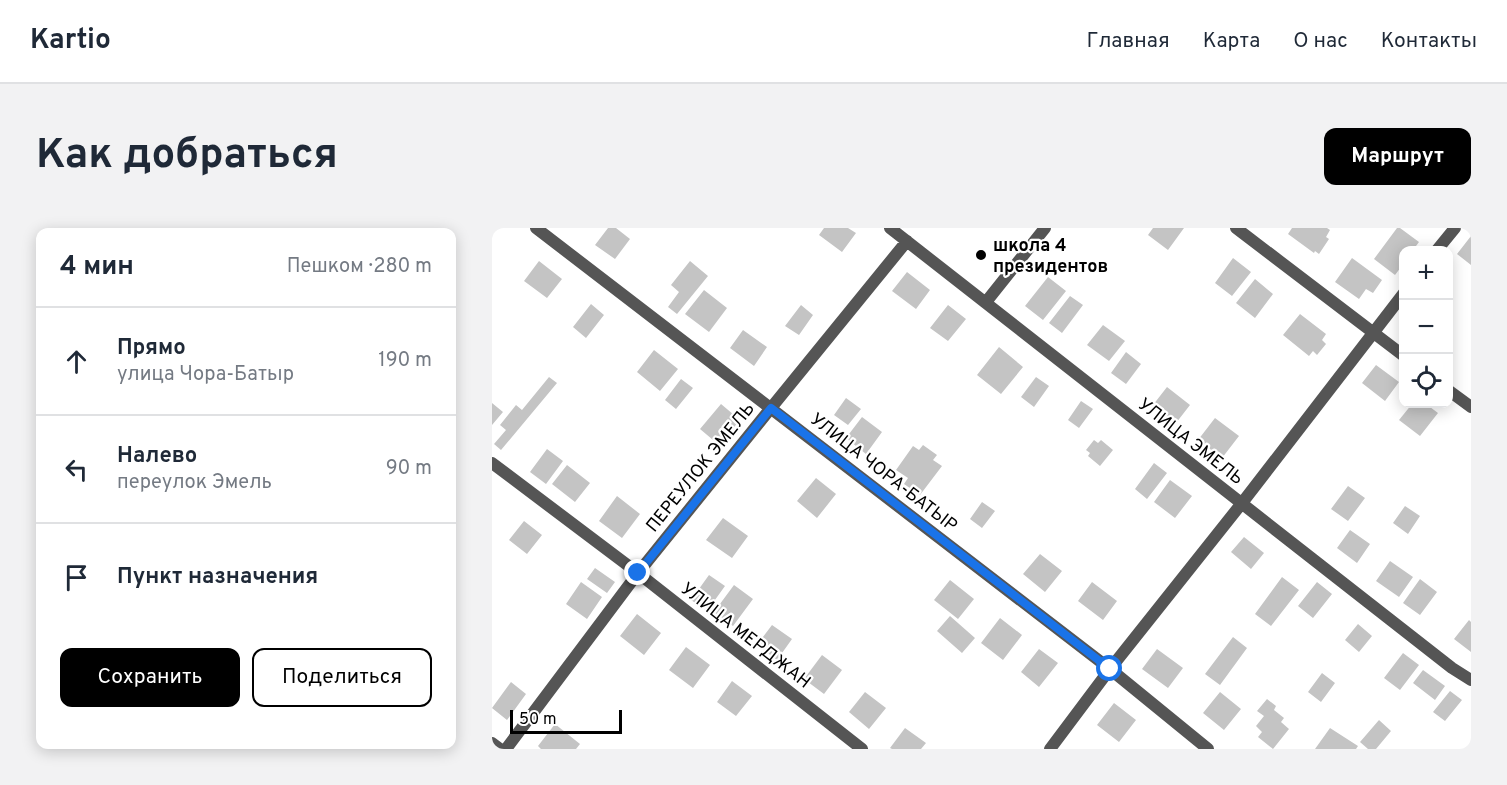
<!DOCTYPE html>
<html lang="ru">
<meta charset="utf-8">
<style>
body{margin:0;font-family:Overpass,sans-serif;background:#f2f2f3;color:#1f2937}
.controls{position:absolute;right:18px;top:18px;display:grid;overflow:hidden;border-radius:12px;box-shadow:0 3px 15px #0003}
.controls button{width:54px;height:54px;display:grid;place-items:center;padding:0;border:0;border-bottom:2px solid #e0e1e3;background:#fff;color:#1f2937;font:30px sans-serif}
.scale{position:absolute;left:18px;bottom:15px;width:112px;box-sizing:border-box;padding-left:6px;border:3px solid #000;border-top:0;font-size:16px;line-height:21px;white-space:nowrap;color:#000;-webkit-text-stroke:4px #fff;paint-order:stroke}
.stop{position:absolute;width:18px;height:18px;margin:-14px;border:4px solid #1a73e8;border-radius:50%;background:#fff}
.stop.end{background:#1a73e8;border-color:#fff;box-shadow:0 2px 6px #0008}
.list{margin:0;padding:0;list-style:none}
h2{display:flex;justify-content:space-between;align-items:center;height:78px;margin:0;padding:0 24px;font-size:26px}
h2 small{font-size:20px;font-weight:400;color:#747a83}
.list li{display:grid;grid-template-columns:39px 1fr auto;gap:18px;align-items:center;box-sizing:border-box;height:108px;padding:0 24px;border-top:2px solid #e0e1e3}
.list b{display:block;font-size:22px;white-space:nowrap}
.list p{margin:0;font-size:20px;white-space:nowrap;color:#747a83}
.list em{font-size:20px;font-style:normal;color:#747a83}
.actions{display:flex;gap:12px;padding:18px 24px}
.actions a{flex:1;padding:14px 0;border:2px solid #000;border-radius:12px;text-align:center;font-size:21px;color:#000}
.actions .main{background:#000;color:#fff}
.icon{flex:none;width:33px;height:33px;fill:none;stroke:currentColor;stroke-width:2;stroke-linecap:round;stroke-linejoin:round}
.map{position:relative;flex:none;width:979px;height:521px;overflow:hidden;border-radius:12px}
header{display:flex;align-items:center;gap:36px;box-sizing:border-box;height:84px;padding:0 30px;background:#fff;border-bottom:2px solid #e0e1e3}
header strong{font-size:28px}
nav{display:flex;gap:33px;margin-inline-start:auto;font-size:21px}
.intro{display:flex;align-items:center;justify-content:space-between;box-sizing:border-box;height:144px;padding:0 36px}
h1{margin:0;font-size:42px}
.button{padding:15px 27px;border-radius:12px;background:#000;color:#fff;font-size:21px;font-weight:700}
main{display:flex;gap:36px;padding:0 36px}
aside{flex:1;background:#fff;border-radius:12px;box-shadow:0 3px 15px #0003}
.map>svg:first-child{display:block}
</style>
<header>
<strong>Kartio</strong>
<nav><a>Главная</a><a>Карта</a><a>О нас</a><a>Контакты</a></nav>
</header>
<div class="intro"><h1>Как добраться</h1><a class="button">Маршрут</a></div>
<main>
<aside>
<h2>4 мин<small>Пешком · 280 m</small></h2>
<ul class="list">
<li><svg class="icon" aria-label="ahead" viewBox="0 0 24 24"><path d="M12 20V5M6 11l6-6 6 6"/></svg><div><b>Прямо</b><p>улица Чора-Батыр</p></div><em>190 m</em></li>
<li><svg class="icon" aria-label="left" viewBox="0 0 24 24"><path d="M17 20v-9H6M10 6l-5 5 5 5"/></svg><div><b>Налево</b><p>переулок Эмель</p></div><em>90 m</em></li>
<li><svg class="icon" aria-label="arrive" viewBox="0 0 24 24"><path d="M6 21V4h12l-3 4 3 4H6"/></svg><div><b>Пункт назначения</b></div></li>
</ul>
<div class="actions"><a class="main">Сохранить</a><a>Поделиться</a></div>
</aside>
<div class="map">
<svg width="979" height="521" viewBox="0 0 979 521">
<rect width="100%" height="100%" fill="#fff"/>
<path fill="#c4c4c4" d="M 116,0 L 124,0 L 138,11 L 123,31 L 103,17 Z
M 332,0 L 356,0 L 364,5 L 350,24 L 327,7 Z
M 661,0 L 692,0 L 676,22 L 656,7 Z
M 800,0 L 835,0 L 838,2 L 834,9 L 837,11 L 827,26 L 823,23 L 822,25 L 796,6 Z
M 905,0 L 908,0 L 927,14 L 921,22 L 912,22 L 912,35 L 903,47 L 882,31 Z
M 979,8 L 979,37 L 965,26 Z
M 741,30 L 759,44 L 740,68 L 723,55 Z
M 860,30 L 890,52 L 881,65 L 874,61 L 867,71 L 843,54 Z
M 47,33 L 70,51 L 55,70 L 32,53 Z
M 198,33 L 216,48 L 185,86 L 176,79 L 187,64 L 179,57 Z
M 415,44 L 438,62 L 424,81 L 400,63 Z
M 556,49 L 574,63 L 551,92 L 533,78 Z
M 763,51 L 781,66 L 763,90 L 744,75 Z
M 212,62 L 235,80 L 217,104 L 193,86 Z
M 578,68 L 591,77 L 570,105 L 557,95 Z
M 99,76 L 112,87 L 94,110 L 81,99 Z
M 309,77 L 321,87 L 307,107 L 293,98 Z
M 456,77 L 474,91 L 456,113 L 438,100 Z
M 808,86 L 834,106 L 830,112 L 834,116 L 825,127 L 821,123 L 817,128 L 791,107 Z
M 611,97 L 633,113 L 617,133 L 595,117 Z
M 251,102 L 275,119 L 262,138 L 238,120 Z
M 507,119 L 531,139 L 509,166 L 485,147 Z
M 162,122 L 186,141 L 168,163 L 145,144 Z
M 634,124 L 649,136 L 634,156 L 619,145 Z
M 884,137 L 907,154 L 893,173 L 870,155 Z
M 57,149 L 65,155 L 9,222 L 2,216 L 14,202 L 8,197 L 24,177 L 30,182 Z
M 544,149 L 557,158 L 542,179 L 529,169 Z
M 189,151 L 201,160 L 184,181 L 173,172 Z
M 675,159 L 698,177 L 684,195 L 661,177 Z
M 354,170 L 369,181 L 356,197 L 342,187 Z
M 589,173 L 601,181 L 587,200 L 576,192 Z
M 0,175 L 11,184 L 0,197 Z
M 229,176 L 248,192 L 227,217 L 208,201 Z
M 920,176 L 934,176 L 946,185 L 928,208 L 907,192 Z
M 370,189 L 390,204 L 374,226 L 354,210 Z
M 723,190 L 747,208 L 730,230 L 706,212 Z
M 602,212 L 606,215 L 609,212 L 621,222 L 608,238 L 596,228 L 598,225 L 594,222 Z
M 431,217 L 445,227 L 441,232 L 450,238 L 428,267 L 412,256 L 416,250 L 404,242 L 421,218 L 427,222 Z
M 55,221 L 71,233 L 54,256 L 38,244 Z
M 662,235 L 675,245 L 655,271 L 643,261 Z
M 75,237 L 98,255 L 83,274 L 60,256 Z
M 324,250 L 344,266 L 325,290 L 305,273 Z
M 678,252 L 700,268 L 683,290 L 662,274 Z
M 856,258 L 873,270 L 856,293 L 839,281 Z
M 125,268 L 148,286 L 130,310 L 107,293 Z
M 490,274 L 503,283 L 490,300 L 478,291 Z
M 913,278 L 928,288 L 916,306 L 901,295 Z
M 231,290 L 256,308 L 240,330 L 214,312 Z
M 32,293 L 50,307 L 35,326 L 17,312 Z
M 858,302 L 878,316 L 865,335 L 845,320 Z
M 752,309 L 772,325 L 759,341 L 739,324 Z
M 548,326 L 570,343 L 553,364 L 531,346 Z
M 898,333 L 921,349 L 907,369 L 884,353 Z
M 103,340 L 123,354 L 115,365 L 95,351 Z
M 217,347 L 233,358 L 215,383 L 199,372 Z
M 790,349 L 807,362 L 779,398 L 763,386 Z
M 928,351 L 945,364 L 928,387 L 911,375 Z
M 458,352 L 482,371 L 466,391 L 442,372 Z
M 89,354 L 110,369 L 95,391 L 74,376 Z
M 600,354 L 625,373 L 611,392 L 586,373 Z
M 825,354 L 840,366 L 821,390 L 806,378 Z
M 242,357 L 261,371 L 241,398 L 222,384 Z
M 145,386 L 169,405 L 152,427 L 128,408 Z
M 458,388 L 483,410 L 470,425 L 445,403 Z
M 508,390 L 530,407 L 511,432 L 489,415 Z
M 977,392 L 979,394 L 979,424 L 962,411 Z
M 866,396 L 880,408 L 867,424 L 853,412 Z
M 280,397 L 300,411 L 285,432 L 265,417 Z
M 741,409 L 755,420 L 728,457 L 713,446 Z
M 194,419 L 218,437 L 201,460 L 177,442 Z
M 547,421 L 566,435 L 547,459 L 529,444 Z
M 665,421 L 691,440 L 676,460 L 650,441 Z
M 911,425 L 927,437 L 908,462 L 892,450 Z
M 330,427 L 350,442 L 332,466 L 312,451 Z
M 931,442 L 953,458 L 943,472 L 921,455 Z
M 830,445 L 843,455 L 829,474 L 816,464 Z
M 240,453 L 260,468 L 244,488 L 225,474 Z
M 19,454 L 34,466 L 15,492 L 0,480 Z
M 958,463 L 970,472 L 953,493 L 941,484 Z
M 373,464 L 394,480 L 377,501 L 357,484 Z
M 728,464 L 749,481 L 732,502 L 711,485 Z
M 775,471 L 784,478 L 782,482 L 792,490 L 789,494 L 797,501 L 781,521 L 766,509 L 770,504 L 764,498 L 772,488 L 765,483 Z
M 622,475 L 644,492 L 627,514 L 605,497 Z
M 887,492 L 899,503 L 884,521 L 876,521 L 868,514 Z
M 63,496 L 88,516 L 84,521 L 49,521 L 46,518 Z
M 413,500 L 434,515 L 429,521 L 400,521 L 398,520 Z
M 838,500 L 866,518 L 864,521 L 823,521 Z"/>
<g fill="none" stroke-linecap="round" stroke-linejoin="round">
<path stroke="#555" stroke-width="12" d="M 44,0 L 618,441 L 716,521
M 398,0 L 960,440 L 979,452
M 744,0 L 912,128
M 945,22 L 963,0
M 494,74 L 553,0
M 956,162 L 979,179
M 0,235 L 146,345 L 370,521
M 0,515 L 8,521
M 14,521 L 146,345 L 279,180 L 415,13
M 558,521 L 618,441 L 750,275 L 912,65"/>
</g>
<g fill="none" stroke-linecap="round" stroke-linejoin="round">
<path stroke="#1a73e8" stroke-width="8" d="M 146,345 L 279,180 L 618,441"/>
</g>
<circle fill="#000" stroke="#fff" stroke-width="2" cx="489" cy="27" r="6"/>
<g text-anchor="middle" stroke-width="4.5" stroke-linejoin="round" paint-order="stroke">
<g font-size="18" font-weight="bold" fill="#000" stroke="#fff" text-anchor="start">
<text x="501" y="23">школа 4<tspan x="501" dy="21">президентов</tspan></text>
</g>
<g font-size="18" fill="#000" stroke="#fff">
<text transform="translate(699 213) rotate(38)" y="6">УЛИЦА ЭМЕЛЬ</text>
<text transform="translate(208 239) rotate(-51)" y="6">ПЕРЕУЛОК ЭМЕЛЬ</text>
<text transform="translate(392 244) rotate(38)" y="6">УЛИЦА ЧОРА-БАТЫР</text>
<text transform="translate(254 407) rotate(38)" y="6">УЛИЦА МЕРДЖАН</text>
</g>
</g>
</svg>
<div class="controls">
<button>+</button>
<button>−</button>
<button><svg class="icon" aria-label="locate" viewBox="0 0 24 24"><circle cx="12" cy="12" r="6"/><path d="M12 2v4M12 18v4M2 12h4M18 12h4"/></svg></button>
</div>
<div class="scale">50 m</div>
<div class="stop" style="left:618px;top:441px"></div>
<div class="stop end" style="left:146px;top:345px"></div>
</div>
</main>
